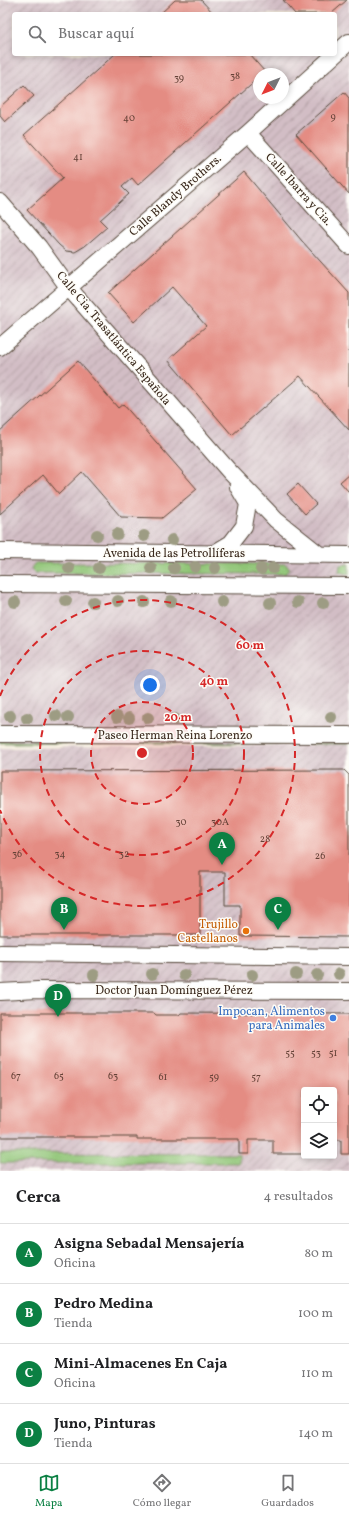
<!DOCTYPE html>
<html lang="es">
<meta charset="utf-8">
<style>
body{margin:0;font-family:Vollkorn,serif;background:#f6f6f6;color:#202124}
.controls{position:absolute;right:12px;bottom:12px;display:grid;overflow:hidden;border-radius:4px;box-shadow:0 2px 6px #0003}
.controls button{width:36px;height:36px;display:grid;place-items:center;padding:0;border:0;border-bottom:1px solid #e0e0e0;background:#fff;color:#202124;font:20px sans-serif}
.compass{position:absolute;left:253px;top:68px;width:36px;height:36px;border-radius:50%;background:#fff;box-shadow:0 2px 6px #0003;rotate:228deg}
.you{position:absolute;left:150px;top:685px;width:14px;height:14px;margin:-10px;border:3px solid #fff;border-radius:50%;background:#1a73e8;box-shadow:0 0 0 6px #1a73e833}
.badge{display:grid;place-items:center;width:26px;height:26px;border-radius:50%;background:#0b8043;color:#fff;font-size:13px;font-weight:700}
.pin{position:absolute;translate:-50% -33px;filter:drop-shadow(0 1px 2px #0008)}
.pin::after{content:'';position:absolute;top:21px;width:14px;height:12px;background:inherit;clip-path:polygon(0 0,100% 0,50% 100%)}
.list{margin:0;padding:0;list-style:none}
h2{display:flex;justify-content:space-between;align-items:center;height:52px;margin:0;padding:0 16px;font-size:17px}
h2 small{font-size:13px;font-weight:400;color:#757577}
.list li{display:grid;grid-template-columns:26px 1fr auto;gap:12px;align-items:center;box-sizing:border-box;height:60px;padding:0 16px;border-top:1px solid #e0e0e0}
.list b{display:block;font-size:15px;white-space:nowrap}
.list p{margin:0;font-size:13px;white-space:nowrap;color:#757577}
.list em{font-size:13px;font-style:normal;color:#757577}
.icon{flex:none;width:22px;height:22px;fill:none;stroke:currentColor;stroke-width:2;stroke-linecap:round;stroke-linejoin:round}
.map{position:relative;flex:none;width:349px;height:1171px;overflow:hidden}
.search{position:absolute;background:#fff;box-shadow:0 2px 6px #0003;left:12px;right:12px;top:12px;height:44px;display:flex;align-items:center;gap:10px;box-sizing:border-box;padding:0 14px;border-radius:4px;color:#757577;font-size:15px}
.sheet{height:292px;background:#fff}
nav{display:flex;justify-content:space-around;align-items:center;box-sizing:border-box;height:56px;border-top:1px solid #e0e0e0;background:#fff;font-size:11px;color:#757577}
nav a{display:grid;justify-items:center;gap:2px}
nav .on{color:#0b8043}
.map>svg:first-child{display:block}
</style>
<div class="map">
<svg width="349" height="1171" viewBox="0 0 349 1171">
<defs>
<pattern id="industrial-furrows" width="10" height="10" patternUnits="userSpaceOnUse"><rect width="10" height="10" fill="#d2bdc5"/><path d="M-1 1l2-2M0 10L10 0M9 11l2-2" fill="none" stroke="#ac9a9f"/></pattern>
</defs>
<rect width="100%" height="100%" fill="#fdfcf7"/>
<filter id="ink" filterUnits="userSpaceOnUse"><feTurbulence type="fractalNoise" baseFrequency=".025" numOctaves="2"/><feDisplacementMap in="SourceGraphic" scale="8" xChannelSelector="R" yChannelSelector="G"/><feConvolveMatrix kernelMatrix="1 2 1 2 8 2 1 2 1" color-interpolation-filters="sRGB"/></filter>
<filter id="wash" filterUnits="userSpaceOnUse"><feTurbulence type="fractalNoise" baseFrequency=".012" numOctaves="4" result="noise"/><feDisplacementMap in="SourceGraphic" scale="16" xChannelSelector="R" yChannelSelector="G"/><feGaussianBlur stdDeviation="0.9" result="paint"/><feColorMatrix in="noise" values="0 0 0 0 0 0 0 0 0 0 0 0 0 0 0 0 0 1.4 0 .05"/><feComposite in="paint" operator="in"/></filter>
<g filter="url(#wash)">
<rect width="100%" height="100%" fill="#f7efde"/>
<path fill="url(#industrial-furrows)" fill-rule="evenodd" d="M 0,0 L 349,0 L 349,1171 L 0,1171 L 0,748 L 340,745 L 0,743 ZM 14,14 L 335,14 L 335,54 L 14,54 ZM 259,74 L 283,74 L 283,98 L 259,98 ZM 304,1090 L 334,1090 L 334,1156 L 304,1156 Z"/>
<path fill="#8fc476" stroke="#65774a" d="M 35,563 L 285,564 L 290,568 L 285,574 L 36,573 L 34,573 L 31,568 Z
M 349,564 L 349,574 L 339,572 L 340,565 Z
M 0,741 L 349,743 L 349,744 L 0,743 Z
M 0,1153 L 239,1154 L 239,1163 L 0,1163 Z"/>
<g id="blocks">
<path fill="#e48c83" d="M 175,0 L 201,0 L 214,14 L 160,14 Z
M 283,0 L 347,0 L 331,14 L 295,14 Z
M 115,54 L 249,54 L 265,72 L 259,74 L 259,77 L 138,185 L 132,178 L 122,187 L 129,194 L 100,220 L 107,227 L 85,246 L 75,252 L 66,251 L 59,245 L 27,210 L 63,178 L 24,135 Z
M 24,85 L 34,96 L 5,122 L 0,116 L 0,107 Z
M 344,92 L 349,98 L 349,194 L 296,134 Z
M 244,172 L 302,241 L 349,293 L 349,430 L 300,376 L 232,435 L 168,360 L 206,326 L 172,287 L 134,322 L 108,293 Z
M 78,361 L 118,408 L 123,404 L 197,489 L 162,518 L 121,517 L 82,472 L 59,494 L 43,475 L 0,514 L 0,431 Z
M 349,474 L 349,492 L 340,482 Z
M 298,484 L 316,504 L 305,514 L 287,494 Z
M 344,770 L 349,775 L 349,937 L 240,936 L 240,905 L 225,905 L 225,872 L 200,872 L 200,935 L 0,935 L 0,771 Z
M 0,1013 L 154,1013 L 156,1015 L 179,1015 L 181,1013 L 349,1014 L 349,1154 L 341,1154 L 341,1140 L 334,1140 L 334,1090 L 304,1090 L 304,1154 L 273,1154 L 273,1140 L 248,1140 L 248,1154 L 239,1154 L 239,1139 L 137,1139 L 137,1137 L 0,1137 Z"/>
</g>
</g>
<g filter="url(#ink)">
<use href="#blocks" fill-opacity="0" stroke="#57483b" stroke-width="1"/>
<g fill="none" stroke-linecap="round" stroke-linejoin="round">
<g stroke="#57483b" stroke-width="18">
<path id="minor" d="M 248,133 L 349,246
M 0,202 L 39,247 L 68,287 L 229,471 L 276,520 L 320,555
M 0,347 L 248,133 L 349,42
M 0,551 L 349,555
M 216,552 L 231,543 L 244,526 L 248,504 L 238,487
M 0,584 L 349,586
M 0,734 L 349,735
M 0,953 L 349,957
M 0,992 L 38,990 L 349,991"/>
</g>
<use href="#minor" stroke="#fff" stroke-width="16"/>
</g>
<g fill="#9d9c83">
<circle cx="117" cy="534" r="6"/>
<circle cx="97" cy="535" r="6"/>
<circle cx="144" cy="536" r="6"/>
<circle cx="172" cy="540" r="6"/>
<circle cx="195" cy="567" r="6"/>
<circle cx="69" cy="568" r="6"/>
<circle cx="99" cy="568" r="6"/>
<circle cx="151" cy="568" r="6"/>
<circle cx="174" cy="568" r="6"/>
<circle cx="215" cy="568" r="6"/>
<circle cx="273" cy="568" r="6"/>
<circle cx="261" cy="569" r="6"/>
<circle cx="66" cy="601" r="6"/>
<circle cx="118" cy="601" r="6"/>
<circle cx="171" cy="601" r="6"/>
<circle cx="15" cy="602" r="6"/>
<circle cx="93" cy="602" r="6"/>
<circle cx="144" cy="602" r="6"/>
<circle cx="222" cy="602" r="6"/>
<circle cx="298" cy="602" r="6"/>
<circle cx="270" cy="603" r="6"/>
<circle cx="323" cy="603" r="6"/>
<circle cx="10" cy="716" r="6"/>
<circle cx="56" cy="716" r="6"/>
<circle cx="68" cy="717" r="6"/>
<circle cx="117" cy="717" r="6"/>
<circle cx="331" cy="717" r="6"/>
<circle cx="27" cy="718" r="6"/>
<circle cx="129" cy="718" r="6"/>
<circle cx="148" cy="718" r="6"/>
<circle cx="175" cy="719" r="6"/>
<circle cx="152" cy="974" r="6"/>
<circle cx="296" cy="974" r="6"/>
<circle cx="339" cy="974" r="6"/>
<circle cx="94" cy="975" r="6"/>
<circle cx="184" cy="975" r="6"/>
<circle cx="252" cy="975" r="6"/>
<circle cx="317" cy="975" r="6"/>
</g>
</g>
<circle cx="142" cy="753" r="51" fill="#d62828" fill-opacity=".12"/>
<g fill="none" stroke="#d62828" stroke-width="2" stroke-dasharray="7 5">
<circle cx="142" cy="753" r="51"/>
<circle cx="142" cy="753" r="102"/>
<path d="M0 696A153 153 0 1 1 0 810"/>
</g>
<circle fill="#e8710a" stroke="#fdfcf7" stroke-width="1.5" cx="246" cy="931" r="4"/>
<circle fill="#3f7fe0" stroke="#fdfcf7" stroke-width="1.5" cx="333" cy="1018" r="4"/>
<g text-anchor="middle" stroke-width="3" stroke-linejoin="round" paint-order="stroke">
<g font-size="10" fill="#654237">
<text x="235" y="79">38</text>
<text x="179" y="81">39</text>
<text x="333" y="120">9</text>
<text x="129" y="121">40</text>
<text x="78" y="160">41</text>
<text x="181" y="825">30</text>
<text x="220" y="825">30A</text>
<text x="265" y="842">28</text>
<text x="17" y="857">36</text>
<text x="60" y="857">34</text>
<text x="124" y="857">32</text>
<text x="320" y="859">26</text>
<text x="290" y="1056">55</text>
<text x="316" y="1056">53</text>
<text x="333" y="1056">51</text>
<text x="16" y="1079">67</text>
<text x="59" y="1079">65</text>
<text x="113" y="1079">63</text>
<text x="163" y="1080">61</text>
<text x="214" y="1080">59</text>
<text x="256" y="1080">57</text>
</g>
<g font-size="12" fill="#3b2a1e" stroke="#fdfcf7">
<text transform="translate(299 189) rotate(48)" y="4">Calle Ibarra y Cia.</text>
<text transform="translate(175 195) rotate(-41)" y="4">Calle Blandy Brothers.</text>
<text transform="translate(114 338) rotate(50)" y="4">Calle Cia. Trasatlántica Española</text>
<text x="174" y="557">Avenida de las Petrollíferas</text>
<text x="175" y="739">Paseo Herman Reina Lorenzo</text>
<text x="174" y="994">Doctor Juan Domínguez Pérez</text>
</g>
<g font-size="12" fill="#c56008" stroke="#fdfcf7" text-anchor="end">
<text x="238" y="928">Trujillo<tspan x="238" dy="14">Castellanos</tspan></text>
</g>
<g font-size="12" fill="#366cbe" stroke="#fdfcf7" text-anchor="end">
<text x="325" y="1015">Impocan, Alimentos<tspan x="325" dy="14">para Animales</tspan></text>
</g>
</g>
<circle cx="142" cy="753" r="6" fill="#d62828" stroke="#fdfcf7" stroke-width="2"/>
<g font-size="12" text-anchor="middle" font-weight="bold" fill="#d62828" stroke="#fdfcf7" stroke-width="3" stroke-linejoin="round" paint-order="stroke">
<text x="250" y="649">60 m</text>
<text x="214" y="685">40 m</text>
<text x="178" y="721">20 m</text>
</g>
</svg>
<div class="controls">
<button><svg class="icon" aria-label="locate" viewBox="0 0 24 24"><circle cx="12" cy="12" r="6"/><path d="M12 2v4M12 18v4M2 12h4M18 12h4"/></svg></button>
<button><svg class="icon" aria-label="layers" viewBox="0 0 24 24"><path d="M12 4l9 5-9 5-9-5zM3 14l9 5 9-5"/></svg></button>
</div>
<svg class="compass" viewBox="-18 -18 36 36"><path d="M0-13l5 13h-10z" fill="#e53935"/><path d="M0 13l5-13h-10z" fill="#757577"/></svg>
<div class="you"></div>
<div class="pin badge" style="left:222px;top:865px">A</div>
<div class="pin badge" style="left:64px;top:930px">B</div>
<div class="pin badge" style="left:278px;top:930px">C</div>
<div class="pin badge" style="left:58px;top:1017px">D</div>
<div class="search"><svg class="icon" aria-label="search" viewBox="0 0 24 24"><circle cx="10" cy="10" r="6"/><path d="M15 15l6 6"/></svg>Buscar aquí</div>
</div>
<section class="sheet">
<h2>Cerca<small>4 resultados</small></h2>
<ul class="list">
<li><span class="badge">A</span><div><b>Asigna Sebadal Mensajería</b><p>Oficina</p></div><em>80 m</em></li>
<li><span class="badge">B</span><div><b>Pedro Medina</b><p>Tienda</p></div><em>100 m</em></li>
<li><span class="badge">C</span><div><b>Mini-Almacenes En Caja</b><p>Oficina</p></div><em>110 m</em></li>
<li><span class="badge">D</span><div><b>Juno, Pinturas</b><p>Tienda</p></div><em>140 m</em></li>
</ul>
</section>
<nav>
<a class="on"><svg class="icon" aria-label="map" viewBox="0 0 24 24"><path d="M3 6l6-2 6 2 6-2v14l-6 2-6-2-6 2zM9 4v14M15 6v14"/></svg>Mapa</a>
<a><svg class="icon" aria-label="directions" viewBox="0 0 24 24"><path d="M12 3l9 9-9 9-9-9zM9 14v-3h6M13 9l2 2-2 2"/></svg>Cómo llegar</a>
<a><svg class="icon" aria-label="saved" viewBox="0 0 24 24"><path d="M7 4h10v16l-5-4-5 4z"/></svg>Guardados</a>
</nav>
